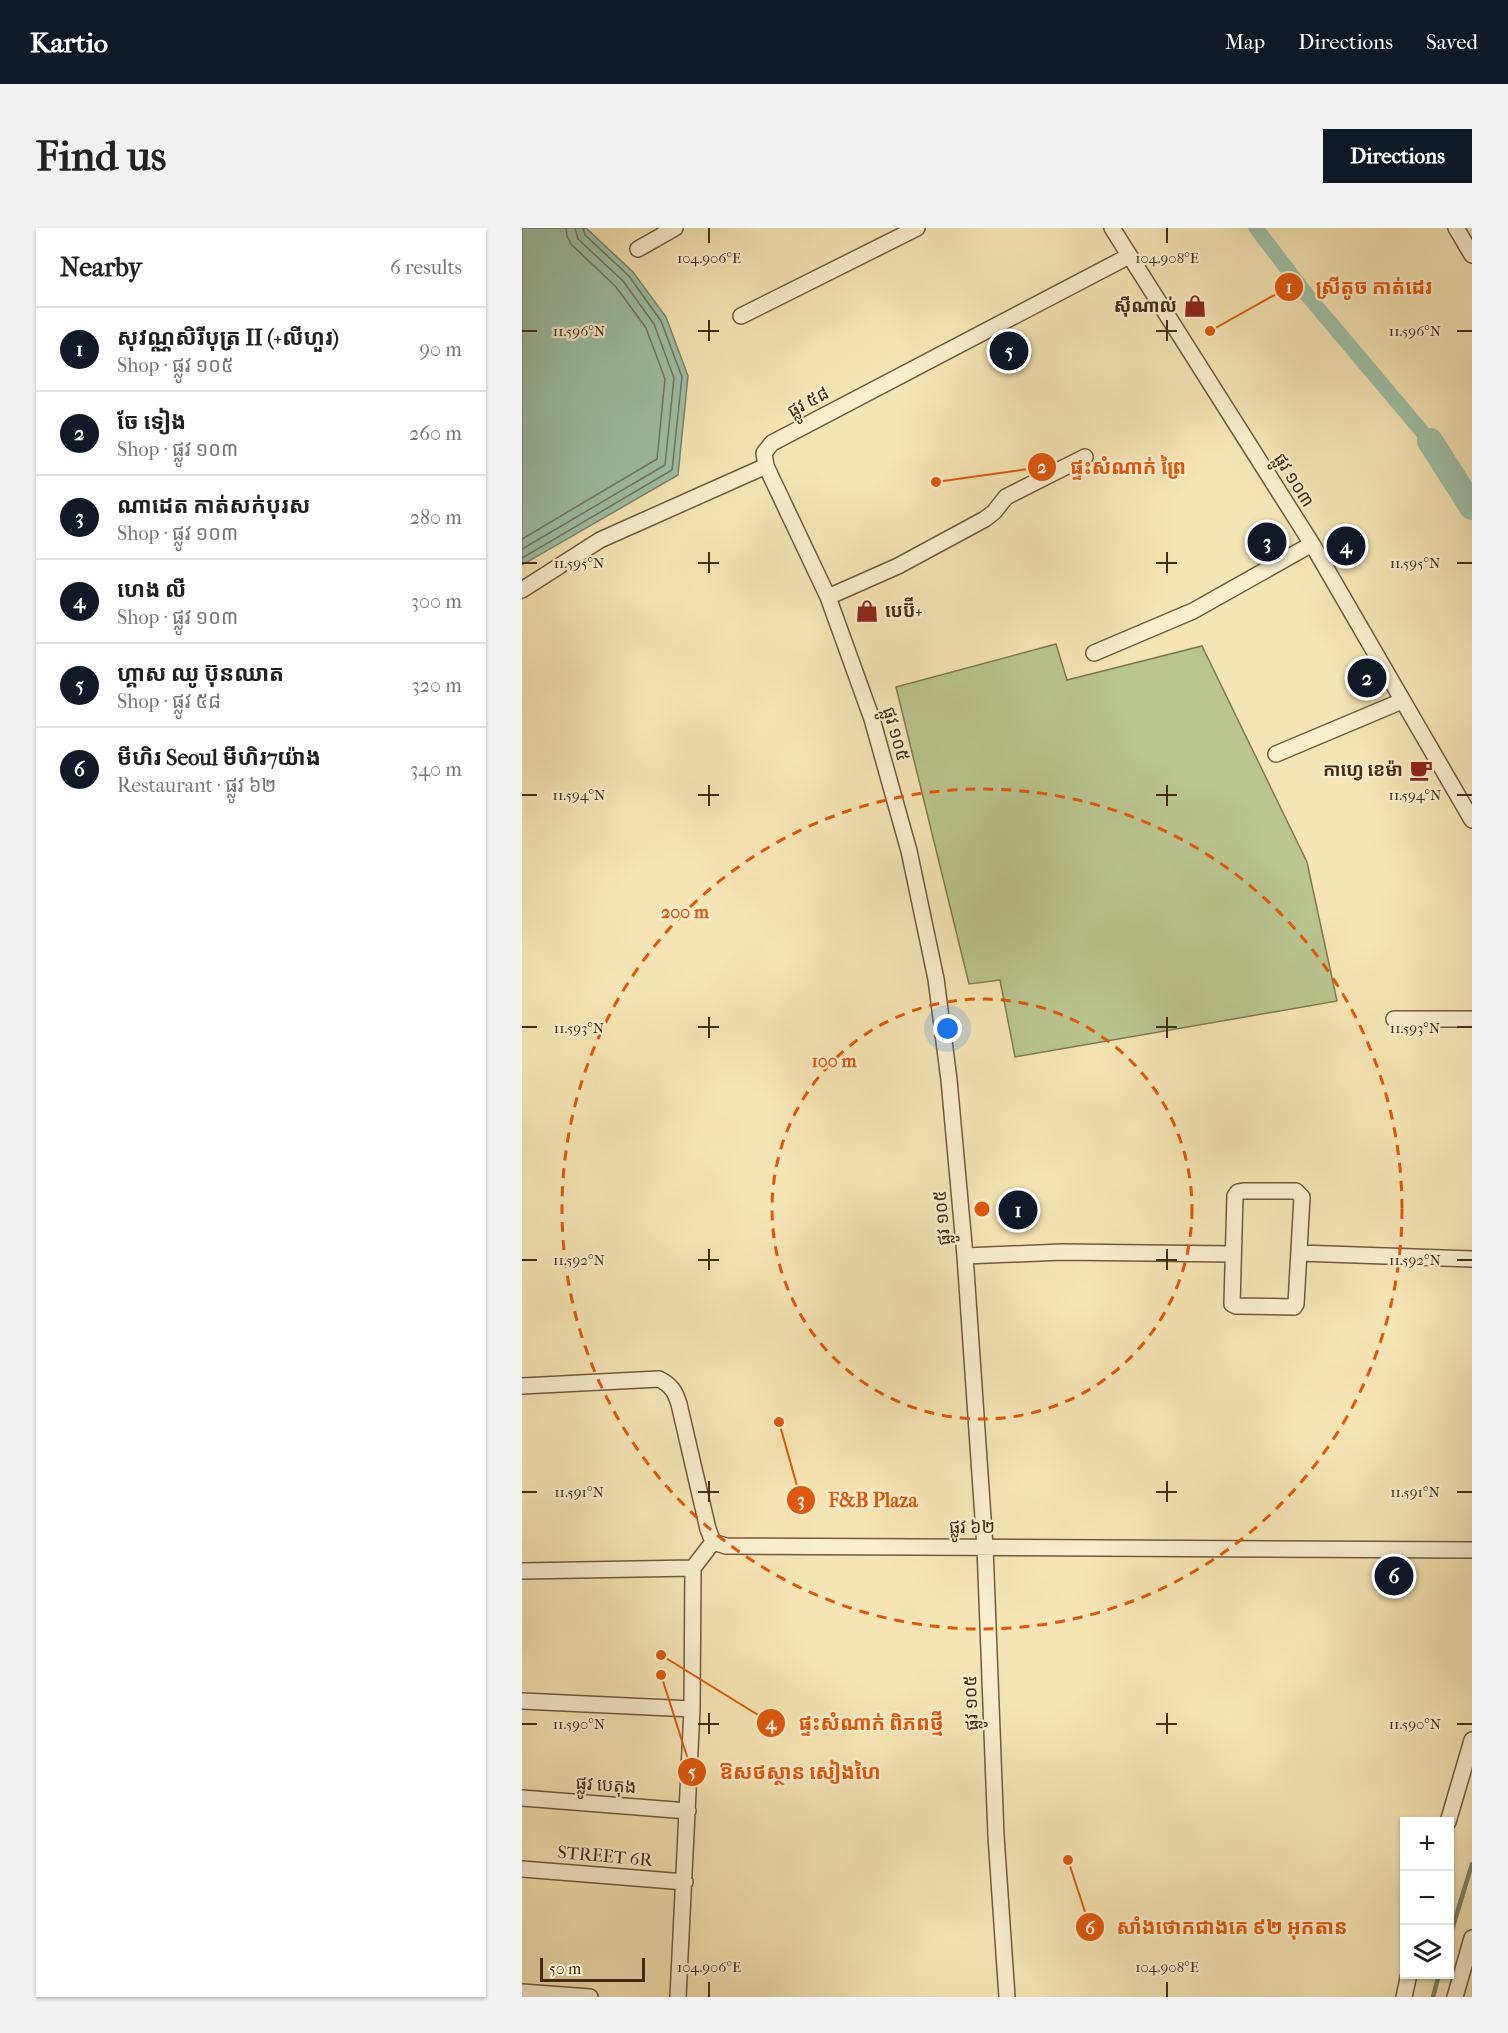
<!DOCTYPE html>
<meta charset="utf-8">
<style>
body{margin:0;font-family:"IM FELL French Canon","Noto Sans Khmer",serif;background:#f2f2f2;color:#222}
.controls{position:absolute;right:18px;bottom:18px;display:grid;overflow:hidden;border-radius:0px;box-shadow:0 2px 4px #0004}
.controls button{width:54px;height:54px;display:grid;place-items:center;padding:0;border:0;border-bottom:2px solid #e0e0e0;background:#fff;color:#222;font:30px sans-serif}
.scale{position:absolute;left:18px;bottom:15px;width:105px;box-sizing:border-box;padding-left:6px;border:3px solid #442b16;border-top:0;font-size:16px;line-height:21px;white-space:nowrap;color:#442b16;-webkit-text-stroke:4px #f9eece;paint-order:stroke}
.you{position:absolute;left:426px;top:801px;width:21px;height:21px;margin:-15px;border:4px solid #fff;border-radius:50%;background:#1a73e8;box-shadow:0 0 0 9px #1a73e833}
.badge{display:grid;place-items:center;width:39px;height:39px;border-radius:50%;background:#111827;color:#fff;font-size:20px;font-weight:700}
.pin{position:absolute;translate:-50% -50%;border:3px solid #fff;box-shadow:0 2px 6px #0006}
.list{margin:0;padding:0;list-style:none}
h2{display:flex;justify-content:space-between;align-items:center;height:78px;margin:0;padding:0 24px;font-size:26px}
h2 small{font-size:20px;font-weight:400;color:#767676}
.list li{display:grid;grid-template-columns:39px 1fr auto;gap:18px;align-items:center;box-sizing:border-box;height:84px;padding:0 24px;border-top:2px solid #e0e0e0}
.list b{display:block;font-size:22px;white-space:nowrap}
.list p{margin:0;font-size:20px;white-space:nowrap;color:#767676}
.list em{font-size:20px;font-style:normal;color:#767676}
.icon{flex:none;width:33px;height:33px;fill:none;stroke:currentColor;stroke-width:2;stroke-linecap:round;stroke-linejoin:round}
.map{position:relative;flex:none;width:950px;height:1769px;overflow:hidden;border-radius:0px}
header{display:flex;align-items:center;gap:36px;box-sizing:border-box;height:84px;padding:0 30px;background:#111827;color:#fff}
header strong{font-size:28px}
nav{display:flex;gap:33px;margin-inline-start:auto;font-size:21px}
.intro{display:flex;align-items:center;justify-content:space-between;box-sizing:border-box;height:144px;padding:0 36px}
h1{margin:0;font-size:42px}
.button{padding:15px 27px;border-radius:0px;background:#111827;color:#fff;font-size:21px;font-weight:700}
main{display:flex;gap:36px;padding:0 36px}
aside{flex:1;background:#fff;border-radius:0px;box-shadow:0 2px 4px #0004}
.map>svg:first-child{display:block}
</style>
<header>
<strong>Kartio</strong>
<nav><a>Map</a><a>Directions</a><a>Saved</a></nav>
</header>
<div class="intro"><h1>Find us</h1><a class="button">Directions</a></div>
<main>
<aside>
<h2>Nearby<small>6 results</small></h2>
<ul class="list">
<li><span class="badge">1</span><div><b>សុវណ្ណសិរីបុត្រ II (+លីហួរ)</b><p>Shop · ផ្លូវ ១០៥</p></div><em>90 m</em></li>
<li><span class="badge">2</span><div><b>ចែ ទៀង</b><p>Shop · ផ្លូវ ១០៣</p></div><em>260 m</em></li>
<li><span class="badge">3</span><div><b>ណាដេត កាត់សក់បុរស</b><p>Shop · ផ្លូវ ១០៣</p></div><em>280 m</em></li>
<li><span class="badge">4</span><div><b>ហេង លី</b><p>Shop · ផ្លូវ ១០៣</p></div><em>300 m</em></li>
<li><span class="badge">5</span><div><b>ហ្គាស ឈូ ប៊ុនឈាត</b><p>Shop · ផ្លូវ ៥៨</p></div><em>320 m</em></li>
<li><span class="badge">6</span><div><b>មីហិរ Seoul មីហិរ7យ៉ាង</b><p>Restaurant · ផ្លូវ ៦២</p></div><em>340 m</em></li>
</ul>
</aside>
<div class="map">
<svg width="950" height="1769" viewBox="0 0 950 1769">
<rect width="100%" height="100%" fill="#f6e5b4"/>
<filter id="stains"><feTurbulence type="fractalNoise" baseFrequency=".00333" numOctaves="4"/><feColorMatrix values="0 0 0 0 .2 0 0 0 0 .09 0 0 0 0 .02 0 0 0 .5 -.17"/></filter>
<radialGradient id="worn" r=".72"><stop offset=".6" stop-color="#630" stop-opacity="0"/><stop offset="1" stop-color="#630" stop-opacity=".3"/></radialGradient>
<path fill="#bac58f" stroke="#7f7852" stroke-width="1.5" d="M 534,416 L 545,452 L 680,418 L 785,634 L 815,773 L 493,829 L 478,752 L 447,756 L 374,459 Z"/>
<path fill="#9ec0a7" stroke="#7a846d" stroke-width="1.5" d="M 0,0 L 64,0 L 111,44 L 144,89 L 166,148 L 156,247 L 0,337 Z"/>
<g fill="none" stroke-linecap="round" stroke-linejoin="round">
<path stroke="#71765e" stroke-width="1.5" d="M 0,311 L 135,231 L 143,151 L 124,100 L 94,59 L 49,16 L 45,8 L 44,0
M 0,321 L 143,237 L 152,150 L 132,96 L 101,53 L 56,11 L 53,0
M 0,330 L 150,242 L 160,149 L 139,93 L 107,48 L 63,7 L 61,0"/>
<path stroke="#7a846d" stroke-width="4.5" d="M 928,1708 L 950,1636
M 911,1769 L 917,1746"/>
<path stroke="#9ec0a7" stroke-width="15" d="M 734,0 L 785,67 L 908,213"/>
<path stroke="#9ec0a7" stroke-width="26" d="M 908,213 L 950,279"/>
<g stroke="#705a3e" stroke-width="18">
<path id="minor" d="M 590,0 L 790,316 L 950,592
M 934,0 L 950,27
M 116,21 L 153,0
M 219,88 L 395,0
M 0,362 L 78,312 L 244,238
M 306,369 L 376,338 L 463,291 L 472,284 L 484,269 L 563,229
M 572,425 L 671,383 L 790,316
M 754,526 L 880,473
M 872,791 L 950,791
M 721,963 L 774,963 L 780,969 L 774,1076 L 772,1079 L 714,1078 L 710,1076 L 713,968 L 716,964 Z
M 777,1025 L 950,1031
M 443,1028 L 540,1024 L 711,1026
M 0,1158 L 137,1151 C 149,1157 153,1163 157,1176 L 186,1301 L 191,1314
M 191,1314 L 204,1318 L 950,1322
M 0,1343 L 171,1340
M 0,1473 L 170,1481
M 0,1570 L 166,1583
M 926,1594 L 950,1512
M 0,1641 L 163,1654
M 0,1764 L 68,1769
M 156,1769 L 170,1481 L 171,1340 L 191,1314
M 485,1769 L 474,1608 L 463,1319 L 443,1028 L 427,852 L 414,751 L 387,623 L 350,491 L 306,369 L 244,238 L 242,225 L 250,215 L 607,28
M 882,1769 L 887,1746
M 933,1769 L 950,1710"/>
</g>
<use href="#minor" stroke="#f9eece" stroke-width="15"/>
</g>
<path fill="none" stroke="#442b16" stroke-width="2" d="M 187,0 L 187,15M 645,0 L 645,15M 187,92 L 187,113M 645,92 L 645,113M 0,103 L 15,103M 176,103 L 197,103M 634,103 L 655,103M 935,103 L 950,103M 187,324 L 187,345M 645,324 L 645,345M 0,335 L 15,335M 176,335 L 197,335M 634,335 L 655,335M 935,335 L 950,335M 187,557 L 187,578M 645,557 L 645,578M 0,567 L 15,567M 176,567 L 197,567M 634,567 L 655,567M 935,567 L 950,567M 187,789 L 187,810M 645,789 L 645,810M 0,799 L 15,799M 176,799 L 197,799M 634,799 L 655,799M 935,799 L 950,799M 187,1021 L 187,1042M 645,1021 L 645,1042M 0,1032 L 15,1032M 176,1032 L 197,1032M 634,1032 L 655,1032M 935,1032 L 950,1032M 187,1253 L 187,1274M 645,1253 L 645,1274M 0,1264 L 15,1264M 176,1264 L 197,1264M 634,1264 L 655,1264M 935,1264 L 950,1264M 187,1485 L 187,1506M 645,1485 L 645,1506M 0,1496 L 15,1496M 176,1496 L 197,1496M 634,1496 L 655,1496M 935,1496 L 950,1496M 187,1754 L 187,1769M 645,1754 L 645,1769"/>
<g fill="none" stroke="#e0570c" stroke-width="3" stroke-dasharray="10 8">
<circle cx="460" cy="981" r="210"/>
<circle cx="460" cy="981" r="420"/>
</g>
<defs>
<g id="shop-bare" transform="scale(1.8)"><path d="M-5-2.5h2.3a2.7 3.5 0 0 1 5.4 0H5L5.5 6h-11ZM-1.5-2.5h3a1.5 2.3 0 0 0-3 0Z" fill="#8f2418" stroke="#f9eece" stroke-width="2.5" paint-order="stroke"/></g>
<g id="cafe-bare" transform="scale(1.8)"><path d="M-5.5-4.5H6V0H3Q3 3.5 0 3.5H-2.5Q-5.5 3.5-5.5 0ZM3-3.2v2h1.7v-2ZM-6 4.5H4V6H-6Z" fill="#8f2418" stroke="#f9eece" stroke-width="2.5" paint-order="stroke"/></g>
</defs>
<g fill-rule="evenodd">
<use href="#shop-bare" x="673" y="78"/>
<use href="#shop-bare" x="345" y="383"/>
<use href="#cafe-bare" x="899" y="542"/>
</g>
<g text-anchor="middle" stroke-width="4.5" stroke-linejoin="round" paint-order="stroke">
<g font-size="18" font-weight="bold" fill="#442b16" stroke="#f9eece" text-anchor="end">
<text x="655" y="84">ស៊ីណាល់</text>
<text x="363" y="389" text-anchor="start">បេប៊ី+</text>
<text x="881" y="548">កាហ្វេ ខេម៉ា</text>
</g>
<g font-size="18" fill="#442b16" stroke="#f9eece">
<text transform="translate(286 174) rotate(-28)" y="6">ផ្លូវ ៥៨</text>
<text transform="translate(772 252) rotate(58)" y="6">ផ្លូវ ១០៣</text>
<text transform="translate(374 506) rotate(74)" y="6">ផ្លូវ ១០៥</text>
<text transform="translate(420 990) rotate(-95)" y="6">ផ្លូវ ១០៥</text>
<text x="450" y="1305">ផ្លូវ ៦២</text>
<text transform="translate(449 1475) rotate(-92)" y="6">ផ្លូវ ១០៥</text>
<text transform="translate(84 1557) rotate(4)" y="6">ផ្លូវ បេតុង</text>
<text transform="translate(83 1628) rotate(5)" y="6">STREET 6R</text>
</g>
</g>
<g font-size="15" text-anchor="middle" fill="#442b16" stroke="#f9eece" stroke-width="4.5" stroke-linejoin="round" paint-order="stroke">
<text x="187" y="35">104.906°E</text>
<text x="645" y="35">104.908°E</text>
<text x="57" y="108">11.596°N</text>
<text x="893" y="108">11.596°N</text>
<text x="57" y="340">11.595°N</text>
<text x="893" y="340">11.595°N</text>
<text x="57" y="572">11.594°N</text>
<text x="893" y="572">11.594°N</text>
<text x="57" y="805">11.593°N</text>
<text x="893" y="805">11.593°N</text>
<text x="57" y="1037">11.592°N</text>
<text x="893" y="1037">11.592°N</text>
<text x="57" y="1269">11.591°N</text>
<text x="893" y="1269">11.591°N</text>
<text x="57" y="1501">11.590°N</text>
<text x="893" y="1501">11.590°N</text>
<text x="187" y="1744">104.906°E</text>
<text x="645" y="1744">104.908°E</text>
</g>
<circle cx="460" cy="981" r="9" fill="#e0570c" stroke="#f9eece" stroke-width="3"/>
<g font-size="18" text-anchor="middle" font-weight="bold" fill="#e0570c" stroke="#f9eece" stroke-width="4.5" stroke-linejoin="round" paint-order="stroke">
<text x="163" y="690">200 m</text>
<text x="312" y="839">100 m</text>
</g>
<path fill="none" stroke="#e0570c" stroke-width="2" d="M688 103L767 59M414 254L520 239M257 1194L279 1272M139 1427L249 1495M139 1447L170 1544M546 1632L568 1699"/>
<g fill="#e0570c" stroke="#f9eece" stroke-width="2">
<circle cx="688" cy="103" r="6"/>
<circle cx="414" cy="254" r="6"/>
<circle cx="257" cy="1194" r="6"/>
<circle cx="139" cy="1427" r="6"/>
<circle cx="139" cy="1447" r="6"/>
<circle cx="546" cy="1632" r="6"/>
<circle cx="767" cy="59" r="15"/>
<circle cx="520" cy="239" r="15"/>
<circle cx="279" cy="1272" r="15"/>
<circle cx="249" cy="1495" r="15"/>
<circle cx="170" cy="1544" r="15"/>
<circle cx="568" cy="1699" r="15"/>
</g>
<g font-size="18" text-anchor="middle" font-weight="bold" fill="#fff">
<text x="767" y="65">1</text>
<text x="520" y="245">2</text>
<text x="279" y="1278">3</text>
<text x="249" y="1501">4</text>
<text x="170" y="1550">5</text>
<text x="568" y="1706">6</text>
</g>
<g font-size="20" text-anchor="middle" font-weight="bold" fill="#e0570c" stroke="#f9eece" stroke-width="4.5" stroke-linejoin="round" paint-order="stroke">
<text x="852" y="66">ស្រីតូច កាត់ដេរ</text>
<text x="606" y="246">ផ្ទះសំណាក់ ព្រៃ</text>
<text x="351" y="1279">F&amp;B Plaza</text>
<text x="349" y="1502">ផ្ទះសំណាក់ ពិភពថ្មី</text>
<text x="278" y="1551">ឱសថស្ថាន សៀងហៃ</text>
<text x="710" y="1706">សាំងថោកជាងគេ ៩២ អុកតាន</text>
</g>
<rect width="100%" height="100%" filter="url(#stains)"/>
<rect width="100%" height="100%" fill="url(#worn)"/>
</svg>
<div class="controls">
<button>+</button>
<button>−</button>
<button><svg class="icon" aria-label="layers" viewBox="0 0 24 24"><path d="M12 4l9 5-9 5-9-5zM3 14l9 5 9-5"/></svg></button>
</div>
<div class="scale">50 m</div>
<div class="you"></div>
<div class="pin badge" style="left:496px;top:982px">1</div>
<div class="pin badge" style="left:845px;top:450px">2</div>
<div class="pin badge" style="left:745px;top:314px">3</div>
<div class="pin badge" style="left:824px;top:318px">4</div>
<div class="pin badge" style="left:487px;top:123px">5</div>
<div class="pin badge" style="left:872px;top:1348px">6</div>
</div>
</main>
